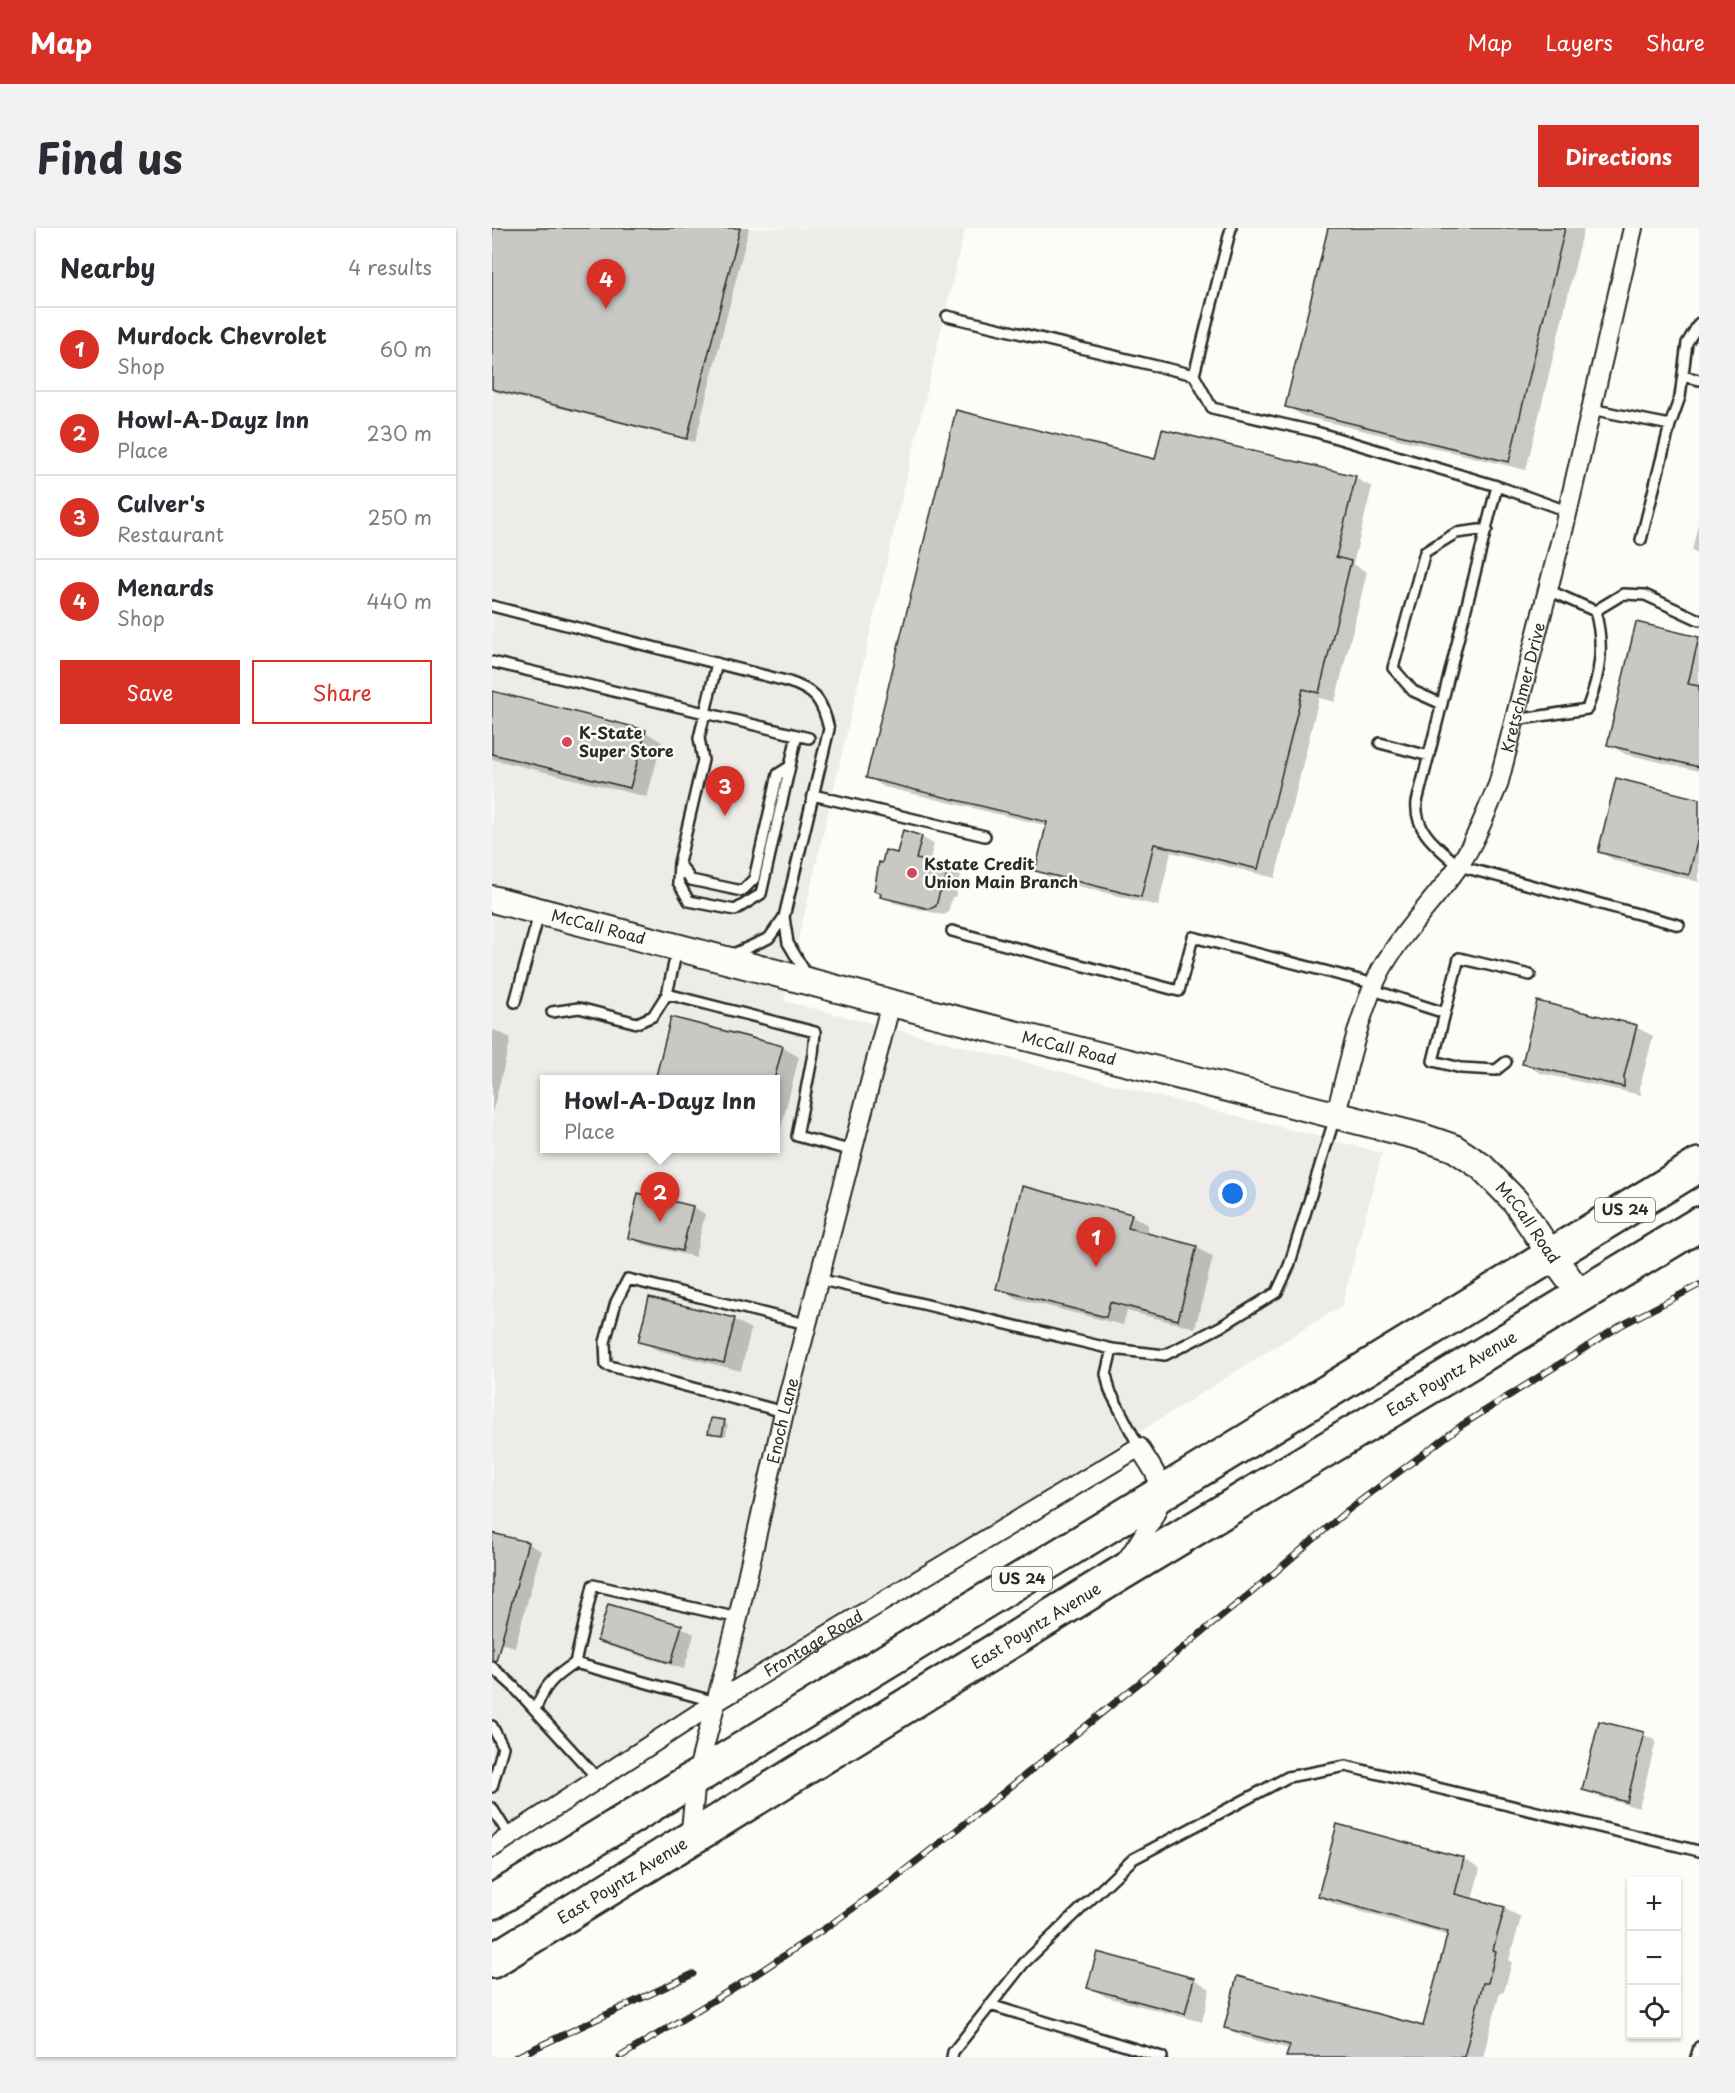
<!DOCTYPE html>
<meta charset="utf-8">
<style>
body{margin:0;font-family:"Playpen Sans",sans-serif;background:#f2f2f3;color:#2b2b33}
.controls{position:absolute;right:18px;bottom:18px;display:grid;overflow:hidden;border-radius:0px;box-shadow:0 2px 4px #0004}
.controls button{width:54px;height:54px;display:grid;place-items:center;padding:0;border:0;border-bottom:2px solid #e1e1e2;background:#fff;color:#2b2b33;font:30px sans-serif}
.you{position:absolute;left:741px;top:966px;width:21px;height:21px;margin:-15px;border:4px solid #fff;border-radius:50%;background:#1a73e8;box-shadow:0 0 0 9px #1a73e833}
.badge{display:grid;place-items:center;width:39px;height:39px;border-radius:50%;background:#d93025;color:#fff;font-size:20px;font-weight:700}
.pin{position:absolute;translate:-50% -50px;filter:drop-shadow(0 2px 3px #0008)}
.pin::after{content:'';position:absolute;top:32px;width:21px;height:18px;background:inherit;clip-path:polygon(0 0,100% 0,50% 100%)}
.popup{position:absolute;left:48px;top:847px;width:240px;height:78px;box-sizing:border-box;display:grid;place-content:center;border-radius:0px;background:#fff;filter:drop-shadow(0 2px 4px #0005);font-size:20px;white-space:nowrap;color:#7c7c81}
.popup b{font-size:22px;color:#2b2b33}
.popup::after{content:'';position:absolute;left:50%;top:100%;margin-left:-12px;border:12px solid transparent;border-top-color:#fff}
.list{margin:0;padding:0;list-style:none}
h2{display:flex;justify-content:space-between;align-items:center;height:78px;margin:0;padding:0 24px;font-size:26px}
h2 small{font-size:20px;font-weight:400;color:#7c7c81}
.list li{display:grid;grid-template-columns:39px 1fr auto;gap:18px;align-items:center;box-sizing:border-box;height:84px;padding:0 24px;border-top:2px solid #e1e1e2}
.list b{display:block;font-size:22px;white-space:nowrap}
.list p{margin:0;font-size:20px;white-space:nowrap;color:#7c7c81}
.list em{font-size:20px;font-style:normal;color:#7c7c81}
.actions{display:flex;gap:12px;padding:18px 24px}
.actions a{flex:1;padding:14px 0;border:2px solid #d93025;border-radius:0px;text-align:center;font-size:21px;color:#d93025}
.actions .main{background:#d93025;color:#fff}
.icon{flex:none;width:33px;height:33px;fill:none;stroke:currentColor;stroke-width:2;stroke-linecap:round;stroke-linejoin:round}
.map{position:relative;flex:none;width:1207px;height:1829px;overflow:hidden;border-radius:0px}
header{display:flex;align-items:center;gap:36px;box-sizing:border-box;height:84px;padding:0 30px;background:#d93025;color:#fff}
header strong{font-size:28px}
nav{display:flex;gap:33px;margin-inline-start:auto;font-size:21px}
.intro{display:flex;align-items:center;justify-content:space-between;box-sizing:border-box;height:144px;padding:0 36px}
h1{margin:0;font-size:42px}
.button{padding:15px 27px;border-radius:0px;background:#d93025;color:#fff;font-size:21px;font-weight:700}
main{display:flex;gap:36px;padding:0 36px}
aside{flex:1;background:#fff;border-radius:0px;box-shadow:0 2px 4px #0004}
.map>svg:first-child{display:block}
</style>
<header>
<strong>Map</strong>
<nav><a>Map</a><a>Layers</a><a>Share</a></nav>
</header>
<div class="intro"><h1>Find us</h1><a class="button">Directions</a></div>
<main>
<aside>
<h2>Nearby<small>4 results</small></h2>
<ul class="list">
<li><span class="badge">1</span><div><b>Murdock Chevrolet</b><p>Shop</p></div><em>60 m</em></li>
<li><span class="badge">2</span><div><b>Howl-A-Dayz Inn</b><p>Place</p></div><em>230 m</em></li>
<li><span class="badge">3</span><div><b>Culver's</b><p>Restaurant</p></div><em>250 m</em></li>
<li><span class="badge">4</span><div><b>Menards</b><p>Shop</p></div><em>440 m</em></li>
</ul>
<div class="actions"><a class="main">Save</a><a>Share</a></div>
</aside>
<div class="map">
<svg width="1207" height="1829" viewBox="0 0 1207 1829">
<rect width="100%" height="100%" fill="#fdfcf7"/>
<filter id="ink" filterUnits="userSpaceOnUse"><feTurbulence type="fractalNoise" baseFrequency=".0167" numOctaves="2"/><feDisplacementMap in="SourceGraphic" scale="12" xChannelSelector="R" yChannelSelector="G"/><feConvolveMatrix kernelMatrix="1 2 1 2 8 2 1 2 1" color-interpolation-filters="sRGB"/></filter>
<g filter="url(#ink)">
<path fill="#edece8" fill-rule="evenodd" d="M 0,0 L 473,0 L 292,773 L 890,925 L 850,1077 L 0,1610 ZM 52,852 L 284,852 L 284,920 L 52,920 Z"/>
<path fill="#0003" d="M 0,0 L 257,0 L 203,214 L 0,163 Z
M 838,0 L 1092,0 L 1034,242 L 811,188 L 794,178 Z
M 664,233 L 863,250 L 880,259 L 861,336 L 875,344 L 843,474 L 827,470 L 783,650 L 679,624 L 666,678 L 562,652 L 545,642 L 556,598 L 392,559 L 376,549 Z
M 1207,292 L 1207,327 L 1200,323 Z
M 1145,396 L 1207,411 L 1207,543 L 1133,526 L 1116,516 Z
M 0,465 L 153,504 L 170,514 L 155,569 L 0,531 Z
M 1125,552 L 1207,573 L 1207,654 L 1124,633 L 1107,624 Z
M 429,609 L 442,616 L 437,635 L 456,640 L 469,647 L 463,669 L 460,669 L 456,685 L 451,687 L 402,675 L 384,662 L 391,637 Z
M 1144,799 L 1161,808 L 1148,859 L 1149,867 L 1048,845 L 1031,835 Z
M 0,801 L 19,810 L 0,886 Z
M 290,819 L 307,829 L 283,924 L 268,920 L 284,920 L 284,852 L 164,852 Z
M 201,979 L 213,986 L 203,1029 L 150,1016 L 137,1009 Z
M 639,987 L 656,997 L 654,1006 L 704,1019 L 721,1029 L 703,1100 L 635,1083 L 631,1097 L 523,1070 L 506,1060 Z
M 243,1092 L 259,1101 L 249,1143 L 165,1122 L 148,1113 Z
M 221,1191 L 236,1196 L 234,1208 L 218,1204 Z
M 0,1306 L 35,1315 L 49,1323 L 23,1419 L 0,1413 Z
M 189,1399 L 202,1406 L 192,1441 L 119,1419 L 107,1412 Z
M 1151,1506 L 1164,1513 L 1147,1580 L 1104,1568 L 1092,1561 Z
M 971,1631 L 988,1641 L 980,1672 L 1012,1680 L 1029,1690 L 1017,1732 L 1020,1734 L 1012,1764 L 1008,1764 L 991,1829 L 796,1829 L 798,1821 L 751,1809 L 734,1799 L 932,1799 L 957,1708 L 844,1677 L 827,1668 Z
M 702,1751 L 718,1761 L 710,1794 L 614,1769 L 597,1759 Z"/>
<path fill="#c9c8c4" stroke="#2b2b2b" stroke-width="1.5" d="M 0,0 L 248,0 L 195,211 L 0,161 Z
M 836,0 L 1073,0 L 1017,234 L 793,179 Z
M 464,182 L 663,231 L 670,201 L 864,248 L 844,329 L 859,333 L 827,465 L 811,461 L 766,641 L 662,616 L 649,669 L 543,643 L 555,594 L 374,550 Z
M 1144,394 L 1207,409 L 1196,456 L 1207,458 L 1207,539 L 1115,517 Z
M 0,463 L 154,502 L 138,560 L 0,526 Z
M 1124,550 L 1207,571 L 1207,606 L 1197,647 L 1106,624 Z
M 411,602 L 430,608 L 424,631 L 457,638 L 451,663 L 448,663 L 444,678 L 438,681 L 388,669 L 389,665 L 382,663 L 387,634 L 390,635 L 393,622 L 405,625 Z
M 1045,773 L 1145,797 L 1132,849 L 1132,859 L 1030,836 Z
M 179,789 L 291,818 L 282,852 L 163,852 Z
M 530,958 L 640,986 L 636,1000 L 705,1018 L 686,1092 L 618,1074 L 614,1089 L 504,1061 Z
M 146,965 L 201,978 L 190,1023 L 136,1010 Z
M 157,1069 L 243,1090 L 232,1135 L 146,1114 Z
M 219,1190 L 233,1192 L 230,1207 L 216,1205 Z
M 0,1305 L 36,1314 L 4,1433 L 0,1432 Z
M 116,1376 L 190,1397 L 179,1435 L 105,1413 Z
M 1107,1493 L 1152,1504 L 1135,1574 L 1090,1562 Z
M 845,1596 L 972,1630 L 963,1666 L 1013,1679 L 1001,1722 L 1004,1723 L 996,1755 L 991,1755 L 972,1829 L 794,1829 L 798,1817 L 732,1800 L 745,1748 L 931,1798 L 956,1704 L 826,1668 Z
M 605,1724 L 702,1750 L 693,1786 L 595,1760 Z"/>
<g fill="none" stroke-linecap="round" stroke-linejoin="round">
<g stroke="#2b2b2b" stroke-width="14">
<path id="lane" d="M 455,88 L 702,147 L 720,180 L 821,203 L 1005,258 L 925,574 C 922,604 947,620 967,638 L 1187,697
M 702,147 L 739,0
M 1191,148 L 1207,152
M 1099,181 L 1178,197 L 1149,312
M 1178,197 L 1188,169 L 1195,115 L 1207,95
M 1005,258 L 1075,283
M 0,378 L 294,453 C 323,462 330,471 337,501 L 292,689 L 277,710 L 239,727
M 1103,383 L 1131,366 L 1153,367 L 1207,392
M 0,434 L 317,510
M 225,435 L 207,510 L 211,532 L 187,635 L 186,654 L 197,673 L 243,682 L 269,666 L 305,507
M 950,476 L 921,463 L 901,440 L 933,324 L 964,305 L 995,301
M 1023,492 L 1095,481 C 1108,447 1113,419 1103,383 L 1056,362
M 888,515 L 937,528
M 321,567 L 493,608
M 187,635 L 199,652 L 250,663 L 262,651 L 286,546 L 297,539
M 292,689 L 296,715 L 315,747
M 460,703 L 687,763 L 701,709 L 883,756
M 881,762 L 953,785 L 967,730 L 1038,747
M 175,766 L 323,804 L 321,826 L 305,908 L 361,923
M 23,774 L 47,686
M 60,784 L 87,780 L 145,795 L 161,788 L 175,766 L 185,722
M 953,785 L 941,833 L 969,840 L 1004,842 L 1014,834
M 326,1051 L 620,1121 L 673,1127 L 728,1099 L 785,1064 L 797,1038 L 843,889
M 620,1121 L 614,1146 L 618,1163 L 647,1219
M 292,1184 L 114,1137 L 113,1114 L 124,1074 L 136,1051 L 314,1096
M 0,1439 L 22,1459 L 106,1551
M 224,1474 L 83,1435 L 101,1357 L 246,1390
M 43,1482 C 53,1457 60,1450 83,1435
M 0,1498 L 11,1519 L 0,1559
M 0,1580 L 18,1609
M 498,1777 L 670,1829
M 460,1829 L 461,1824 L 532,1735 L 641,1631 L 796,1549 L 854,1538 L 1207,1623
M 1204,1829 L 1207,1819"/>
</g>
<g stroke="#2b2b2b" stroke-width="22">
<g id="street">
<path id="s1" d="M 844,886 C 855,842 868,782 889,742 C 910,704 941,674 966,639 C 983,615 994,584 1006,557 L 1072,299 L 1141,0"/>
<path id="s2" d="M 198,1612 L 204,1550 L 246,1390 L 292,1184 L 399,775"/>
<path id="s3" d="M 0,1620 L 224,1474 L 647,1219 C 655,1233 668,1248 669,1265 C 670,1281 643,1321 633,1334"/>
</g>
</g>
<g stroke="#2b2b2b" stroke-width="30">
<g id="secondary">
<path id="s4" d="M 0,671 L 399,775 L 930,909 L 962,920 L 990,939 L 1024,974 L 1060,1028 L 1089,1067"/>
</g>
</g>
<g stroke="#2b2b2b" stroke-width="38">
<g id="highway">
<path d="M 0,1674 L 1207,937"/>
<path id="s5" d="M 0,1733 L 621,1350 L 1207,996"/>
</g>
</g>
<use href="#lane" stroke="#fdfcf7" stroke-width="9"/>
<use href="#street" stroke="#fdfcf7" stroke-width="18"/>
<use href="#secondary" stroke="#fdfcf7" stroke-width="26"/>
<use href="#highway" stroke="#fdfcf7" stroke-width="33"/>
<g stroke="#2b2b2b" stroke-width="7">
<path id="rail" d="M 24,1829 L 201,1746
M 128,1829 L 263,1747 L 335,1699 L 395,1656 L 471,1597 L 760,1364 L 856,1282 L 970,1197 L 1128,1098 L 1207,1057"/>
</g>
<use href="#rail" stroke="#fdfcf7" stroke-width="4.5" stroke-dasharray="14" stroke-linecap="butt"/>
</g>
</g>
<g fill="#d1495b" stroke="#fdfcf7" stroke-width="2">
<circle cx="75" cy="514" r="6"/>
<circle cx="420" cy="645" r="6"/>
</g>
<g text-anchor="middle" stroke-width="5" stroke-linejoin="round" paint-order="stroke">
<g fill="#fdfcf7" stroke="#6a6a68" stroke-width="1.5">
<rect x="1103" y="970" width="60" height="24" rx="4.5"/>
<rect x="500" y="1339" width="60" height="24" rx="4.5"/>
</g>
<g font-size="15" font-weight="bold" fill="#2b2b2b">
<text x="1133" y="987">US 24</text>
<text x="530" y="1356">US 24</text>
</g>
<g font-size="16" fill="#2b2b2b" stroke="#fdfcf7">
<text dy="6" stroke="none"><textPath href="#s1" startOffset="472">Kretschmer Drive</textPath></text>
<text dy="6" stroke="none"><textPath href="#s4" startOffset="110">McCall Road</textPath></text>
<text dy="6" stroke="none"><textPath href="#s4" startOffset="596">McCall Road</textPath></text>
<text dy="6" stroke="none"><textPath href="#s4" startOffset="1100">McCall Road</textPath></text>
<text dy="6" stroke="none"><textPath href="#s5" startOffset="1125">East Poyntz Avenue</textPath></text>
<text dy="6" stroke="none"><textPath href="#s2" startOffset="430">Enoch Lane</textPath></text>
<text dy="6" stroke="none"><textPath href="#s5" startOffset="639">East Poyntz Avenue</textPath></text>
<text dy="6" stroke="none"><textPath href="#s3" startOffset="381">Frontage Road</textPath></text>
<text dy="6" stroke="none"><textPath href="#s5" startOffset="153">East Poyntz Avenue</textPath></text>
</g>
<g font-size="16" font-weight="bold" fill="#2b2b2b" stroke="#fdfcf7" text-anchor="start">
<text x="87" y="511">K-State<tspan x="87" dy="18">Super Store</tspan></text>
<text x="432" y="642">Kstate Credit<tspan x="432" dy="18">Union Main Branch</tspan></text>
</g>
</g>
</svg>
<div class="controls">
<button>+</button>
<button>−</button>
<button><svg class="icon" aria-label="locate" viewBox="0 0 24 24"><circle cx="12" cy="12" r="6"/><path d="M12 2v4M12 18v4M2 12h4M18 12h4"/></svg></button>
</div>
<div class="you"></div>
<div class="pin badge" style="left:604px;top:1039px">1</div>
<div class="pin badge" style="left:168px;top:994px">2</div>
<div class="popup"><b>Howl-A-Dayz Inn</b>Place</div>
<div class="pin badge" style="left:233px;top:588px">3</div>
<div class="pin badge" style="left:114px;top:81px">4</div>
</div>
</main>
